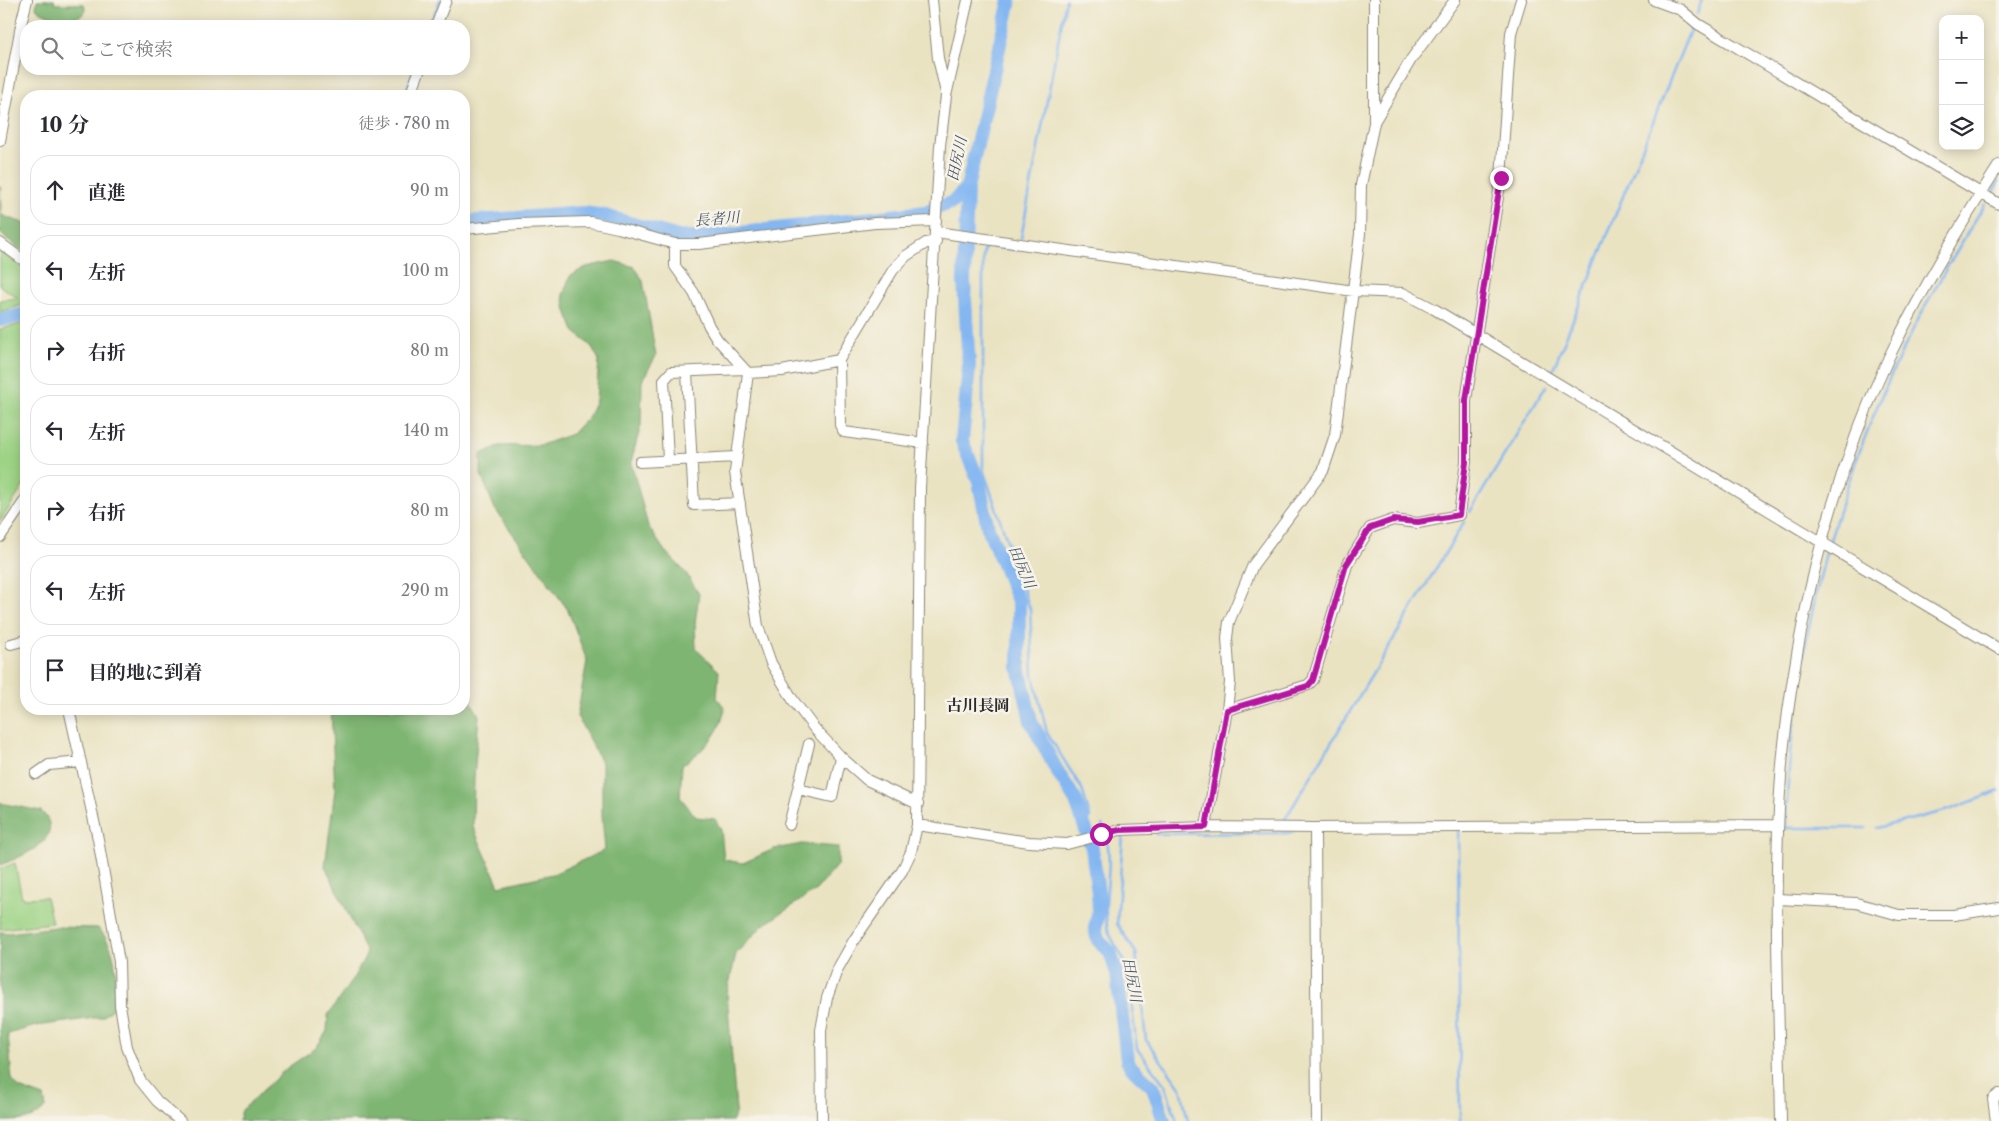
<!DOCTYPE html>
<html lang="ja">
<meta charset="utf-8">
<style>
body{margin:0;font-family:"Libre Caslon Text","Noto Serif JP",serif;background:#f2f2f3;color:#2b2b33}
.controls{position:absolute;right:15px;top:15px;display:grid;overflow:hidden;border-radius:10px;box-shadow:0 2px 12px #0003}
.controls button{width:45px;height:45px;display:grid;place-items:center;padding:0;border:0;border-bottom:1px solid #e1e1e2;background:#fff;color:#2b2b33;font:25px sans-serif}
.stop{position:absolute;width:15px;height:15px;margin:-11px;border:4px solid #b5179e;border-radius:50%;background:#fff}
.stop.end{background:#b5179e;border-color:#fff;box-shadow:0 1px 5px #0008}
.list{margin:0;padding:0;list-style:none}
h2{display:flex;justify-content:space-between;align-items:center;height:65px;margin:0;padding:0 20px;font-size:21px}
h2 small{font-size:16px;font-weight:400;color:#7c7c81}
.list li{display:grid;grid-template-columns:32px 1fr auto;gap:15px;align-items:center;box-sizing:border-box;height:70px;margin:0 10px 10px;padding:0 10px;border:1px solid #e1e1e2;border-radius:20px}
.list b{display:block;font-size:19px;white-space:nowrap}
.list em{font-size:16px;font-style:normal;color:#7c7c81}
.icon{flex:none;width:28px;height:28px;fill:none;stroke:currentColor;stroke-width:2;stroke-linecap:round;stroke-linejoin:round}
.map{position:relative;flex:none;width:1999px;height:1121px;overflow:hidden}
.search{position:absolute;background:#fff;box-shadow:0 2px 12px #0003;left:20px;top:20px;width:450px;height:55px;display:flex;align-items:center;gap:12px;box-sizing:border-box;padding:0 18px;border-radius:20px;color:#7c7c81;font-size:19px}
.panel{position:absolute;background:#fff;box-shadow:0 2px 12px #0003;left:20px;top:90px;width:450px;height:625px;border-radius:20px}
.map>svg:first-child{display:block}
</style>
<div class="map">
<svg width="1999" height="1121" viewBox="0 0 1999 1121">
<rect width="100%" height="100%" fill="#f7f3e8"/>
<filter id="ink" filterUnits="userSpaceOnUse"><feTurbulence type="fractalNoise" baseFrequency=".02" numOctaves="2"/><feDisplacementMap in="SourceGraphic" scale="10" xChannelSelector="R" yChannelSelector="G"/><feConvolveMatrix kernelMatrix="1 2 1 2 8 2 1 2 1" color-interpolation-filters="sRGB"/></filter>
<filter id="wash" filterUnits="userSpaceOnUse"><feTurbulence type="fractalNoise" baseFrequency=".0096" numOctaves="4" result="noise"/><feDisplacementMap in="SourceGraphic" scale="20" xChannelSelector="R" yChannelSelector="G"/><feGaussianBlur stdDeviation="1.12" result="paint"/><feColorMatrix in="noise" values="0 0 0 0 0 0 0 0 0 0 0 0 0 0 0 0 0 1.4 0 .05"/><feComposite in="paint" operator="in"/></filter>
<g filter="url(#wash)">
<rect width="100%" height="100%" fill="#eae3c2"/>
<path fill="#9dd385" stroke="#647f58" d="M 0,252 L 26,270 L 26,304 L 0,312 L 0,300 L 18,298 L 0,286 Z
M 26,323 L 26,482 L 0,522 L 0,329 Z
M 15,863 L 22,898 L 46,897 L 52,923 L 0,929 L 0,869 Z"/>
<path fill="#7eb572" stroke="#54704e" d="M 37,0 L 54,0 L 55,4 L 84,4 L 86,11 C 76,24 47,18 36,8 Z
M 0,186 L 1,215 L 26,224 L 26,254 L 0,233 Z
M 614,261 L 635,267 L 643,281 L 656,356 L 642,381 L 641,425 L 631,462 L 648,526 L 664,550 L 686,573 L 699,594 L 695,623 L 696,649 L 719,671 L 717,698 L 725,708 C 720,735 704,750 682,765 L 680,797 L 696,817 L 715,819 L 721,830 L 724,860 L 743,863 L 774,849 L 802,844 L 838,847 L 838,864 L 816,890 L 762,926 L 736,954 L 727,993 L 736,1110 L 733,1121 L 239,1121 L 242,1110 L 259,1094 L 287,1068 L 316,1048 L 327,1031 L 328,1015 L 354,977 L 367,953 L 325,866 L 335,790 L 331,709 L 464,709 L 464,690 L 479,715 L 474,779 L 473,827 L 499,886 L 553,874 L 605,850 L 602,815 L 602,764 L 577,716 L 587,661 L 568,610 L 495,509 L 481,475 L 481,454 L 499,446 L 541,445 L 572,434 L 589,416 L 596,400 L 599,360 L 592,347 L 574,331 L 566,311 L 563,295 L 570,276 L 586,267 Z
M 0,803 L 41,811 C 70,839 18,858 0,865 Z
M 56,927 L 98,928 C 120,951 117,981 112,1009 L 102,1017 L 36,1026 L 8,1034 L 12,1079 L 19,1088 L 44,1097 L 46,1107 C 33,1121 20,1121 0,1121 L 0,932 L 9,933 Z"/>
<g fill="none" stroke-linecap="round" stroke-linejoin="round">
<path stroke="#84b7f2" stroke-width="2.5" d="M 1697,14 L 1702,0
M 430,26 L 440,0
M 404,96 L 414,69
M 1993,192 L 1999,181
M 1021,238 L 1066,0
M 1019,248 L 1019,250 L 985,246 L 983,257 L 983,469 L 1030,609 L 1033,675 L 1047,733 L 1082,789 L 1090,817
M 0,314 L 26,308
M 1552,372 L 1691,28
M 1470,512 L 1546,386
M 1829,543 C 1847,484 1867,426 1893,371 C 1919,313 1952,258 1985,204
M 1826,553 C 1803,643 1788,734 1786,828 L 1866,828
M 1284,821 L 1464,522
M 1102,825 L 1104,829
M 1877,828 L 1949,810 L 1999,791
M 1458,830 L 1460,1121
M 1123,834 L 1117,924 L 1136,953 L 1146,1040 L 1181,1088 L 1188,1121
M 1156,834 L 1293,833
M 1106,836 C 1114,867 1102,898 1107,926 C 1110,941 1122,952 1127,967 L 1137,1049 L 1165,1085 L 1177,1121"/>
<path stroke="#84b7f2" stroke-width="14" d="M 1010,0 L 967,188 L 964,281 L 969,367 L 962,441 L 979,482 L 988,528 L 1019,603 L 1019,667 L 1031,721 L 1056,769 L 1076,801 L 1092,848 L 1098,893 L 1099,910 L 1095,928 L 1098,940 L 1110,952 L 1117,974 L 1127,1060 L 1131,1067 L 1153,1087 L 1164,1121
M 464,222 L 583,213 L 605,216 L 678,237 L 696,238 L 926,212 L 953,202 L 967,188
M 0,320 L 26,315"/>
</g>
</g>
<g filter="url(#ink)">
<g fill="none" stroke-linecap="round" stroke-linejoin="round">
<g stroke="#8a8776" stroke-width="12">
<path id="minor" d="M 932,0 L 938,58 L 946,93
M 1654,0 L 1681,10 L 1698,24 L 1999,204
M 436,26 L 446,0
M 410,96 L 420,69
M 1374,122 L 1412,58 L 1455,0
M 0,141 L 22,20 L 27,0
M 464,229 L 519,224 L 590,222 L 618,228 L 675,244 L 699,244 L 875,223 L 936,221
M 936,232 L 1354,291 L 1403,293 L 1434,309 L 1999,649
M 0,243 L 26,262
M 675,244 L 675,266 L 694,293 L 709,326 L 717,339 L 748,373 L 782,371 L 839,360
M 687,372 L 694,505 L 740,503
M 748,373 L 735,472 L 758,626 L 771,663 L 793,700 L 814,728 L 841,757 L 867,780 L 918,804
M 923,443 L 844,432 L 840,425 L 839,360 L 893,270 L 906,256 L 926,243 L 936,241
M 668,460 L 664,380 L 671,372 L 744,369
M 640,462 L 736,457
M 0,537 L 26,499
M 11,644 L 26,640
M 69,709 L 98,839 L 119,962 L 120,1005 L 127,1047 L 140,1080 L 157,1101 L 180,1121
M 1227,710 L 1308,685 L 1313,680 L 1347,565 L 1370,528 L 1393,520 L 1418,523 L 1459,515 L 1466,461 L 1466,400 L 1501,178 L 1511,33 L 1521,0
M 36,774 L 49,765 L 81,762
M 798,789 L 832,797 L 841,757
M 789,825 L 809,744
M 917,825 L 1029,842 L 1067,844 L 1120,830 L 1206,827 L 1315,828 L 1317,1121
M 1206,827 L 1227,710 L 1230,682 L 1227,638 L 1229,622 L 1253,565 L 1323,471 L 1335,435 L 1360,234 L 1361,185 L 1374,123 L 1374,0
M 1315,828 L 1778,825
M 1778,899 L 1856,903 L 1899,915 L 1954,915 L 1999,908
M 822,1121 L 821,1030 L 827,998 L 837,970 L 854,940 L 902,871 L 911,852 L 917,825 L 920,488 L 940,146 L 946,96 L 968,0
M 1781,1121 C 1779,997 1771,867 1784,744 C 1799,612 1832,478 1889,357 C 1921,291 1959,227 1999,165
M 1996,1121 L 1993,1099 L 1999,1094"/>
</g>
<use href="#minor" stroke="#fff" stroke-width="10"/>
</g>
</g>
<g fill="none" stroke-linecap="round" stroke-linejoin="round" filter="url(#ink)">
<path stroke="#b5179e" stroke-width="6" d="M 1101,834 L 1120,830 L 1206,827 L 1227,710 L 1308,686 L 1313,680 L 1346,565 L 1370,528 L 1393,520 L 1418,522 L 1459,515 L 1466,462 L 1466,400 L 1501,178"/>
</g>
<g text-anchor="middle" stroke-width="5" stroke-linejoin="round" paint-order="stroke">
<g font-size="15" font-style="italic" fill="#465567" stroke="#f7f3e8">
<text transform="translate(957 159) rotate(-78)" y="5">田尻川</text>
<text transform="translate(717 219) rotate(-5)" y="5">長者川</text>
<text transform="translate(1022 567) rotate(67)" y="5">田尻川</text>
<text transform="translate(1132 980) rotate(79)" y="5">田尻川</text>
</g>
<g font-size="16" font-weight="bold" fill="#2b2b2b" stroke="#f7f3e8">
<text x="978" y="711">古川長岡</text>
</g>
</g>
</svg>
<div class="controls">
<button>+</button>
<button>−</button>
<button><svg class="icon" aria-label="layers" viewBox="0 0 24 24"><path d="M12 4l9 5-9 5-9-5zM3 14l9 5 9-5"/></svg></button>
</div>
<div class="stop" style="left:1101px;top:834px"></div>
<div class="stop end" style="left:1501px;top:178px"></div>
<div class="search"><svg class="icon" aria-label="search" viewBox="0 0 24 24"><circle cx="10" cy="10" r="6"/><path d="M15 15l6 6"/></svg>ここで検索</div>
<section class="panel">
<h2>10 分<small>徒歩 · 780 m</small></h2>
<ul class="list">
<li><svg class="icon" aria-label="ahead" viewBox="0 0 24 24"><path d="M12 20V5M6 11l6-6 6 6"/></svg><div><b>直進</b></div><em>90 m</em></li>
<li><svg class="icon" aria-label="left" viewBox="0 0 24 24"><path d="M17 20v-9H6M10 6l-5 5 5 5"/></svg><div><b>左折</b></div><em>100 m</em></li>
<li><svg class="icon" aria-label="right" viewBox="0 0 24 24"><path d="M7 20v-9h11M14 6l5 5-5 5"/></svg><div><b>右折</b></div><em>80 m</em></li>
<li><svg class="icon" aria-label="left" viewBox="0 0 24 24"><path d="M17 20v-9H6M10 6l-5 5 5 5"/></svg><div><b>左折</b></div><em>140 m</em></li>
<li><svg class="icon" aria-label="right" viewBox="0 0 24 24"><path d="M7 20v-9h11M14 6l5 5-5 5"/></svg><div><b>右折</b></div><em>80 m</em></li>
<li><svg class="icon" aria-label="left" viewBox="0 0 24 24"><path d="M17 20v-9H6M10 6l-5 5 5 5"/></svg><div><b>左折</b></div><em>290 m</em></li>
<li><svg class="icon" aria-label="arrive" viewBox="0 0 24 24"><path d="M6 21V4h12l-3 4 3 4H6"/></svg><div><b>目的地に到着</b></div></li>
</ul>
</section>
</div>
